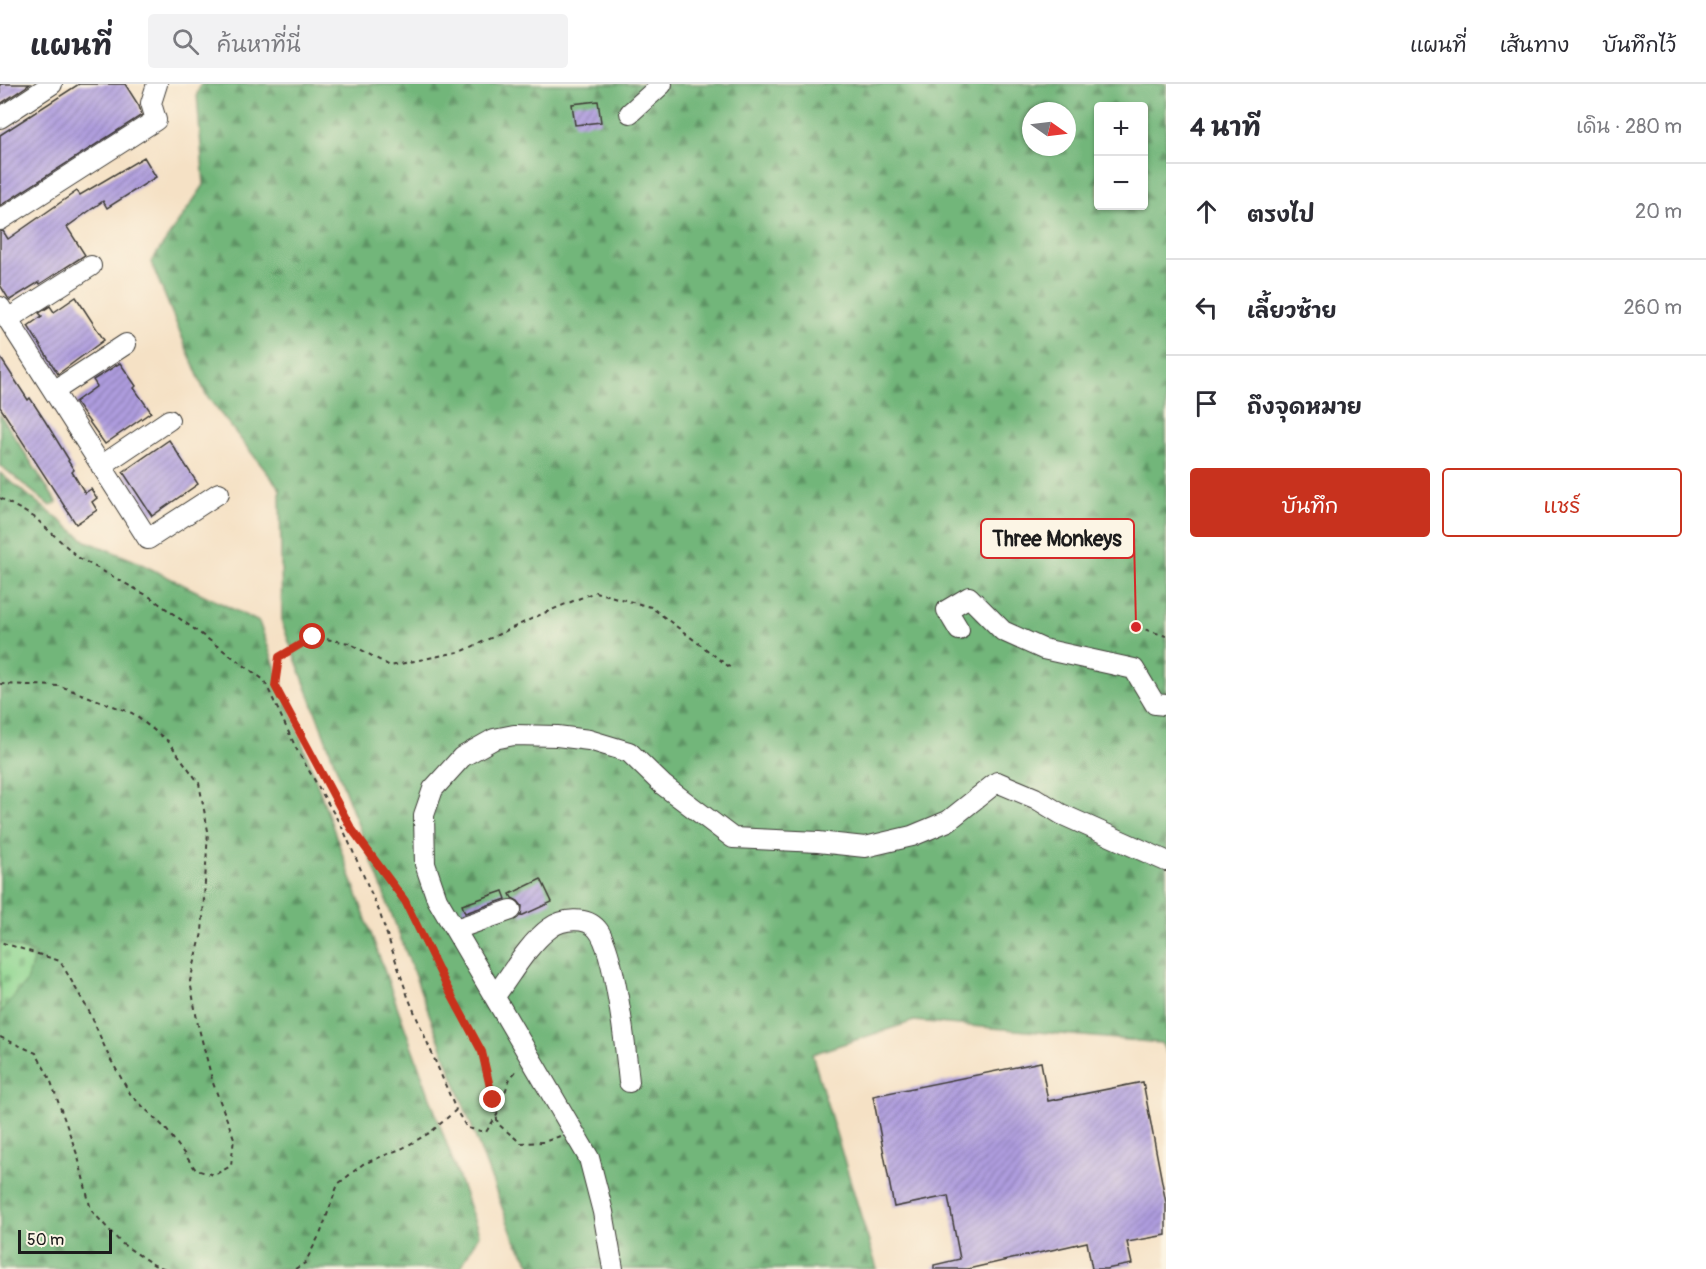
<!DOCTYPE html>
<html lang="th">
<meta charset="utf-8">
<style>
body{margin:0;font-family:Pangolin,"Playpen Sans Thai",sans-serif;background:#f2f2f3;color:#2b2b33}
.controls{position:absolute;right:18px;top:18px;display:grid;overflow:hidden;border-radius:6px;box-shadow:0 2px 4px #0004}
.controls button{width:54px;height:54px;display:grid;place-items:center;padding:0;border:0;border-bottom:2px solid #e1e1e2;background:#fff;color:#2b2b33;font:30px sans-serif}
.compass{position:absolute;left:1022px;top:18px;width:54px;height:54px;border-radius:50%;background:#fff;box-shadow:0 2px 4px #0004;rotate:104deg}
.scale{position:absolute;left:18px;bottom:15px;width:94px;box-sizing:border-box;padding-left:6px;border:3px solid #1c1c1c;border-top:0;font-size:16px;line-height:21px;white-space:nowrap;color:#1c1c1c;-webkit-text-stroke:4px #fcf5e5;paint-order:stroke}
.stop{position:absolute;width:18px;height:18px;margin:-14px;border:4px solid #c8321e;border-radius:50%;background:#fff}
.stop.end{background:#c8321e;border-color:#fff;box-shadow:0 2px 6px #0008}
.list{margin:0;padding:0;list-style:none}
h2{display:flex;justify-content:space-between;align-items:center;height:78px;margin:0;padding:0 24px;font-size:26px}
h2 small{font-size:20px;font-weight:400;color:#7c7c81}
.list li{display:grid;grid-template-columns:39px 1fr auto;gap:18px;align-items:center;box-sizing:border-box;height:96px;padding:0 24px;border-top:2px solid #e1e1e2}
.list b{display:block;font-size:22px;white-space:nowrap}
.list em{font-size:20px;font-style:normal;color:#7c7c81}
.actions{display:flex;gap:12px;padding:18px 24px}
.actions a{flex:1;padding:14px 0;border:2px solid #c8321e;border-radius:6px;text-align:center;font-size:21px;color:#c8321e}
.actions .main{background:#c8321e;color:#fff}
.icon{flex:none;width:33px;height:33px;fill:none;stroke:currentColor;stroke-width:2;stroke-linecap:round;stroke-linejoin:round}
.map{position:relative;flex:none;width:1166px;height:1185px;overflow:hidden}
header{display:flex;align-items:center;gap:36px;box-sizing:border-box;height:84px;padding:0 30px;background:#fff;border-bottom:2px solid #e1e1e2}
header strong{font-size:28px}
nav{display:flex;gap:33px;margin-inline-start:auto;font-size:21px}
.search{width:420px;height:54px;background:#f2f2f3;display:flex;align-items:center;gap:15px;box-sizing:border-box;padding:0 21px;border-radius:6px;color:#7c7c81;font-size:22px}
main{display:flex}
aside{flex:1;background:#fff}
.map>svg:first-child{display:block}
</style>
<header>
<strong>แผนที่</strong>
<div class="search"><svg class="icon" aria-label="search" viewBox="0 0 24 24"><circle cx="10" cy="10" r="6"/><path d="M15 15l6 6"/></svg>ค้นหาที่นี่</div>
<nav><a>แผนที่</a><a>เส้นทาง</a><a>บันทึกไว้</a></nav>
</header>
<main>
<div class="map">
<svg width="1166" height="1185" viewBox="0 0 1166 1185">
<defs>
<pattern id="forest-firs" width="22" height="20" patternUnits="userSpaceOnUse" patternTransform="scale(1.5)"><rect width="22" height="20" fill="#72b67a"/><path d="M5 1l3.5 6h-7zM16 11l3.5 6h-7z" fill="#5d9363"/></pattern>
<pattern id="cemetery-stones" width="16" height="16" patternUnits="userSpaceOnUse" patternTransform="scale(1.5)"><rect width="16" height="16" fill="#8ed58f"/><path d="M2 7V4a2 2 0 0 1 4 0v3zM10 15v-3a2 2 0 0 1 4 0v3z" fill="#7ab67b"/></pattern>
<pattern id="building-hatch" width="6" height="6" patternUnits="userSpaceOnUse" patternTransform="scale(1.5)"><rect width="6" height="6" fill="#ae9cde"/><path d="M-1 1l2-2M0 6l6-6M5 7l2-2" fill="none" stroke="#8d7eb3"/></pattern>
</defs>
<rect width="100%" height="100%" fill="#fcf5e5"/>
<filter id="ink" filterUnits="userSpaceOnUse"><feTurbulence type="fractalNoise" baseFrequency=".0167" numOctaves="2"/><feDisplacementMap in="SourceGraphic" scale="12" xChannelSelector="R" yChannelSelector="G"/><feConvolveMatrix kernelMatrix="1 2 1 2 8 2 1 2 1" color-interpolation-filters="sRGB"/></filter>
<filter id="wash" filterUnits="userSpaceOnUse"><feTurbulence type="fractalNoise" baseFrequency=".008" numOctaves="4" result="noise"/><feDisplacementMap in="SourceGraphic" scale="24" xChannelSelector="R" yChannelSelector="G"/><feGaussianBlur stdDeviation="1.35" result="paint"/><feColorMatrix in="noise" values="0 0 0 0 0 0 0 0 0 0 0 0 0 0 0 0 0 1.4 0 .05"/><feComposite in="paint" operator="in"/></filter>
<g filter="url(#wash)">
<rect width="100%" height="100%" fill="#f5e1c5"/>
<path fill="url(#forest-firs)" stroke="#47694b" stroke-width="1.5" fill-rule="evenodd" d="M 201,0 L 1166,0 L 1166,968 L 1161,959 L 914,937 L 812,970 L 877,1185 L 534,1185 L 514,1155 L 282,539 L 280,405 L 206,311 L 151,178 L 204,101 L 197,10 ZM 1098,22 L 1144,22 L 1144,122 L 1098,122 ZM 1031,27 L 1067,27 L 1067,63 L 1031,63 Z
M 0,330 L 57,419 L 50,422 L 0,381 Z
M 0,389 L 86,457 L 133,476 L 259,538 L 479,1150 L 460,1185 L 0,1185 Z"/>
<path fill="url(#cemetery-stones)" stroke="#557856" stroke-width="1.5" d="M 0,858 L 35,870 L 27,897 L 0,929 Z"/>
<g id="blocks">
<path fill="url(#building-hatch)" d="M 0,0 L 30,0 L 0,20 Z
M 79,0 L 125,0 L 139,22 L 142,31 L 0,122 L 0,51 Z
M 598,17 L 601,38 L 575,41 L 572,20 Z
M 144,73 L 156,93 L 107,124 L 103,117 L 67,143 L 85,171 L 40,200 L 39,198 L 10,216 L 8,214 L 0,201 L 0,148 L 3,147 L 8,155 L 77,107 L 80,111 Z
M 76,213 L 104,256 L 58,290 L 28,242 L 42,232 L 39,229 L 50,222 L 54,228 Z
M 0,273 L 28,316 L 30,314 L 45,337 L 69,376 L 68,377 L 74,386 L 72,388 L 85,409 L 91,405 L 97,414 L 92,418 L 97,426 L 76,440 L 0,323 Z
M 120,279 L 136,302 L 134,304 L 151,328 L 105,360 L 75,318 L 97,302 L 93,296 Z
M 169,356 L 198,400 L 152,432 L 123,388 Z
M 541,795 L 552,818 L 521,832 L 522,822 L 518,817 L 512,814 L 510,810 Z
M 503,807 L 506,815 L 465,829 L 462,821 Z
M 1041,978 L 1048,1017 L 1143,998 L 1166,1119 L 1166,1151 L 1127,1158 L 1132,1180 L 1106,1185 L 1092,1185 L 1087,1158 L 968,1185 L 934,1185 L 934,1181 L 960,1175 L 948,1112 L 894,1123 L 873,1012 Z"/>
</g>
</g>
<g filter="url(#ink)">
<use href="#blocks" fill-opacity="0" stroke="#3d3a35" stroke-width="1.5"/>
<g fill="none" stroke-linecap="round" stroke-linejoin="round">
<g stroke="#3d3a35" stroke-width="22">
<path id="minor" d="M 630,29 L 662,0
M 0,34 L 52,0
M 0,136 L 156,36 L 151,19 L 157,0
M 0,223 L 148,455 L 219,409
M 8,235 L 91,182
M 54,307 L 126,260
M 101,382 L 169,336
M 959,546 L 947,526 L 969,513 L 1003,547 L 1043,565 L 1134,585 L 1155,620 L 1166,621
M 456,845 L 511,826
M 495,912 C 510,892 529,859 550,844 C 562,835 586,832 597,845 C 615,865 626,968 629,998
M 613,1185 L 603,1128 L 589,1074 L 437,815 L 425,780 L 424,731 L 433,705 L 462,673 L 494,655 L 514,651 L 557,652 L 589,656 L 629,668 L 663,701 L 733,754 L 818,758 L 865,763 L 912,752 L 948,737 L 997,698 L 1035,714 L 1061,730 L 1166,777"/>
</g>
<path stroke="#3d3a35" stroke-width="2" stroke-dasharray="4.5 4.5" stroke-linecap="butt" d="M 0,414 L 34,433 L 79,474 L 150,513 L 264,596 L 297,666 L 344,747 L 379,827 L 408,913 L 456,1026
M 1137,543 L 1166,552
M 0,600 L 60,602 L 132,629 L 168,657 L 199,699 L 208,747 L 202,849 L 190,897 L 198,941 L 213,999 L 234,1054 L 231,1082 L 214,1091 L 196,1086 L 166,1045 L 131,1011 L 109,973 L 90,929 L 60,877 L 0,858
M 0,953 L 36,969 L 50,995 L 78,1073 L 91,1126 L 121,1159 L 154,1181 L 166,1185
M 560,1052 L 544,1058 L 521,1059 L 498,1040 L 482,968 L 447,903 L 405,817 L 351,744 L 275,602 L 279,573 L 313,553 L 349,559 L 390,582 L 463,567 L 544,529 L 595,508 L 651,523 L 732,585
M 295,1185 L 305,1179 L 321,1148 L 338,1100 L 363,1080 L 403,1064 L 431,1048 L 456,1026 L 467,1044 L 486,1048 L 497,1031 L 510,994 L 518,985"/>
<use href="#minor" stroke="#fff" stroke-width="20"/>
</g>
</g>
<g fill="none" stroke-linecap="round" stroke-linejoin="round" filter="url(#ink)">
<path stroke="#c8321e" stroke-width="8" d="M 313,553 L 279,573 L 275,602 L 351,744 L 405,817 L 447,903 L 482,968 L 493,1016"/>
</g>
<path fill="none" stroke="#d62828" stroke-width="2" d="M1136 543L1134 454"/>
<circle fill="#d62828" stroke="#fcf5e5" stroke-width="2" cx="1136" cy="543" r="6"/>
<rect fill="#fcf5e5" stroke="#d62828" stroke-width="2" x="981" y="435" width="153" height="39" rx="6"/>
<g font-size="21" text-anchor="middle" font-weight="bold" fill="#1c1c1c">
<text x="1057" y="462">Three Monkeys</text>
</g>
</svg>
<div class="controls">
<button>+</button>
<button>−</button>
</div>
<svg class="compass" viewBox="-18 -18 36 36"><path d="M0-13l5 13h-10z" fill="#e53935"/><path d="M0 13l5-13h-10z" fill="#7c7c81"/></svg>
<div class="scale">50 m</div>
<div class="stop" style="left:313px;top:553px"></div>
<div class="stop end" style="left:493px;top:1016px"></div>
</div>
<aside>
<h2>4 นาที<small>เดิน · 280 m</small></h2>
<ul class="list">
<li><svg class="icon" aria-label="ahead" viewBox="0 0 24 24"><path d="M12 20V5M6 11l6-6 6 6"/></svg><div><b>ตรงไป</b></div><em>20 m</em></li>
<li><svg class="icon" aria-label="left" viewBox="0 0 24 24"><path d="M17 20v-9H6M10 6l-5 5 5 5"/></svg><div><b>เลี้ยวซ้าย</b></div><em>260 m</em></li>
<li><svg class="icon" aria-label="arrive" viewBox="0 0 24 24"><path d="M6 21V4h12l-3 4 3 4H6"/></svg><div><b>ถึงจุดหมาย</b></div></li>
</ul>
<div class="actions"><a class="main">บันทึก</a><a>แชร์</a></div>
</aside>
</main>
